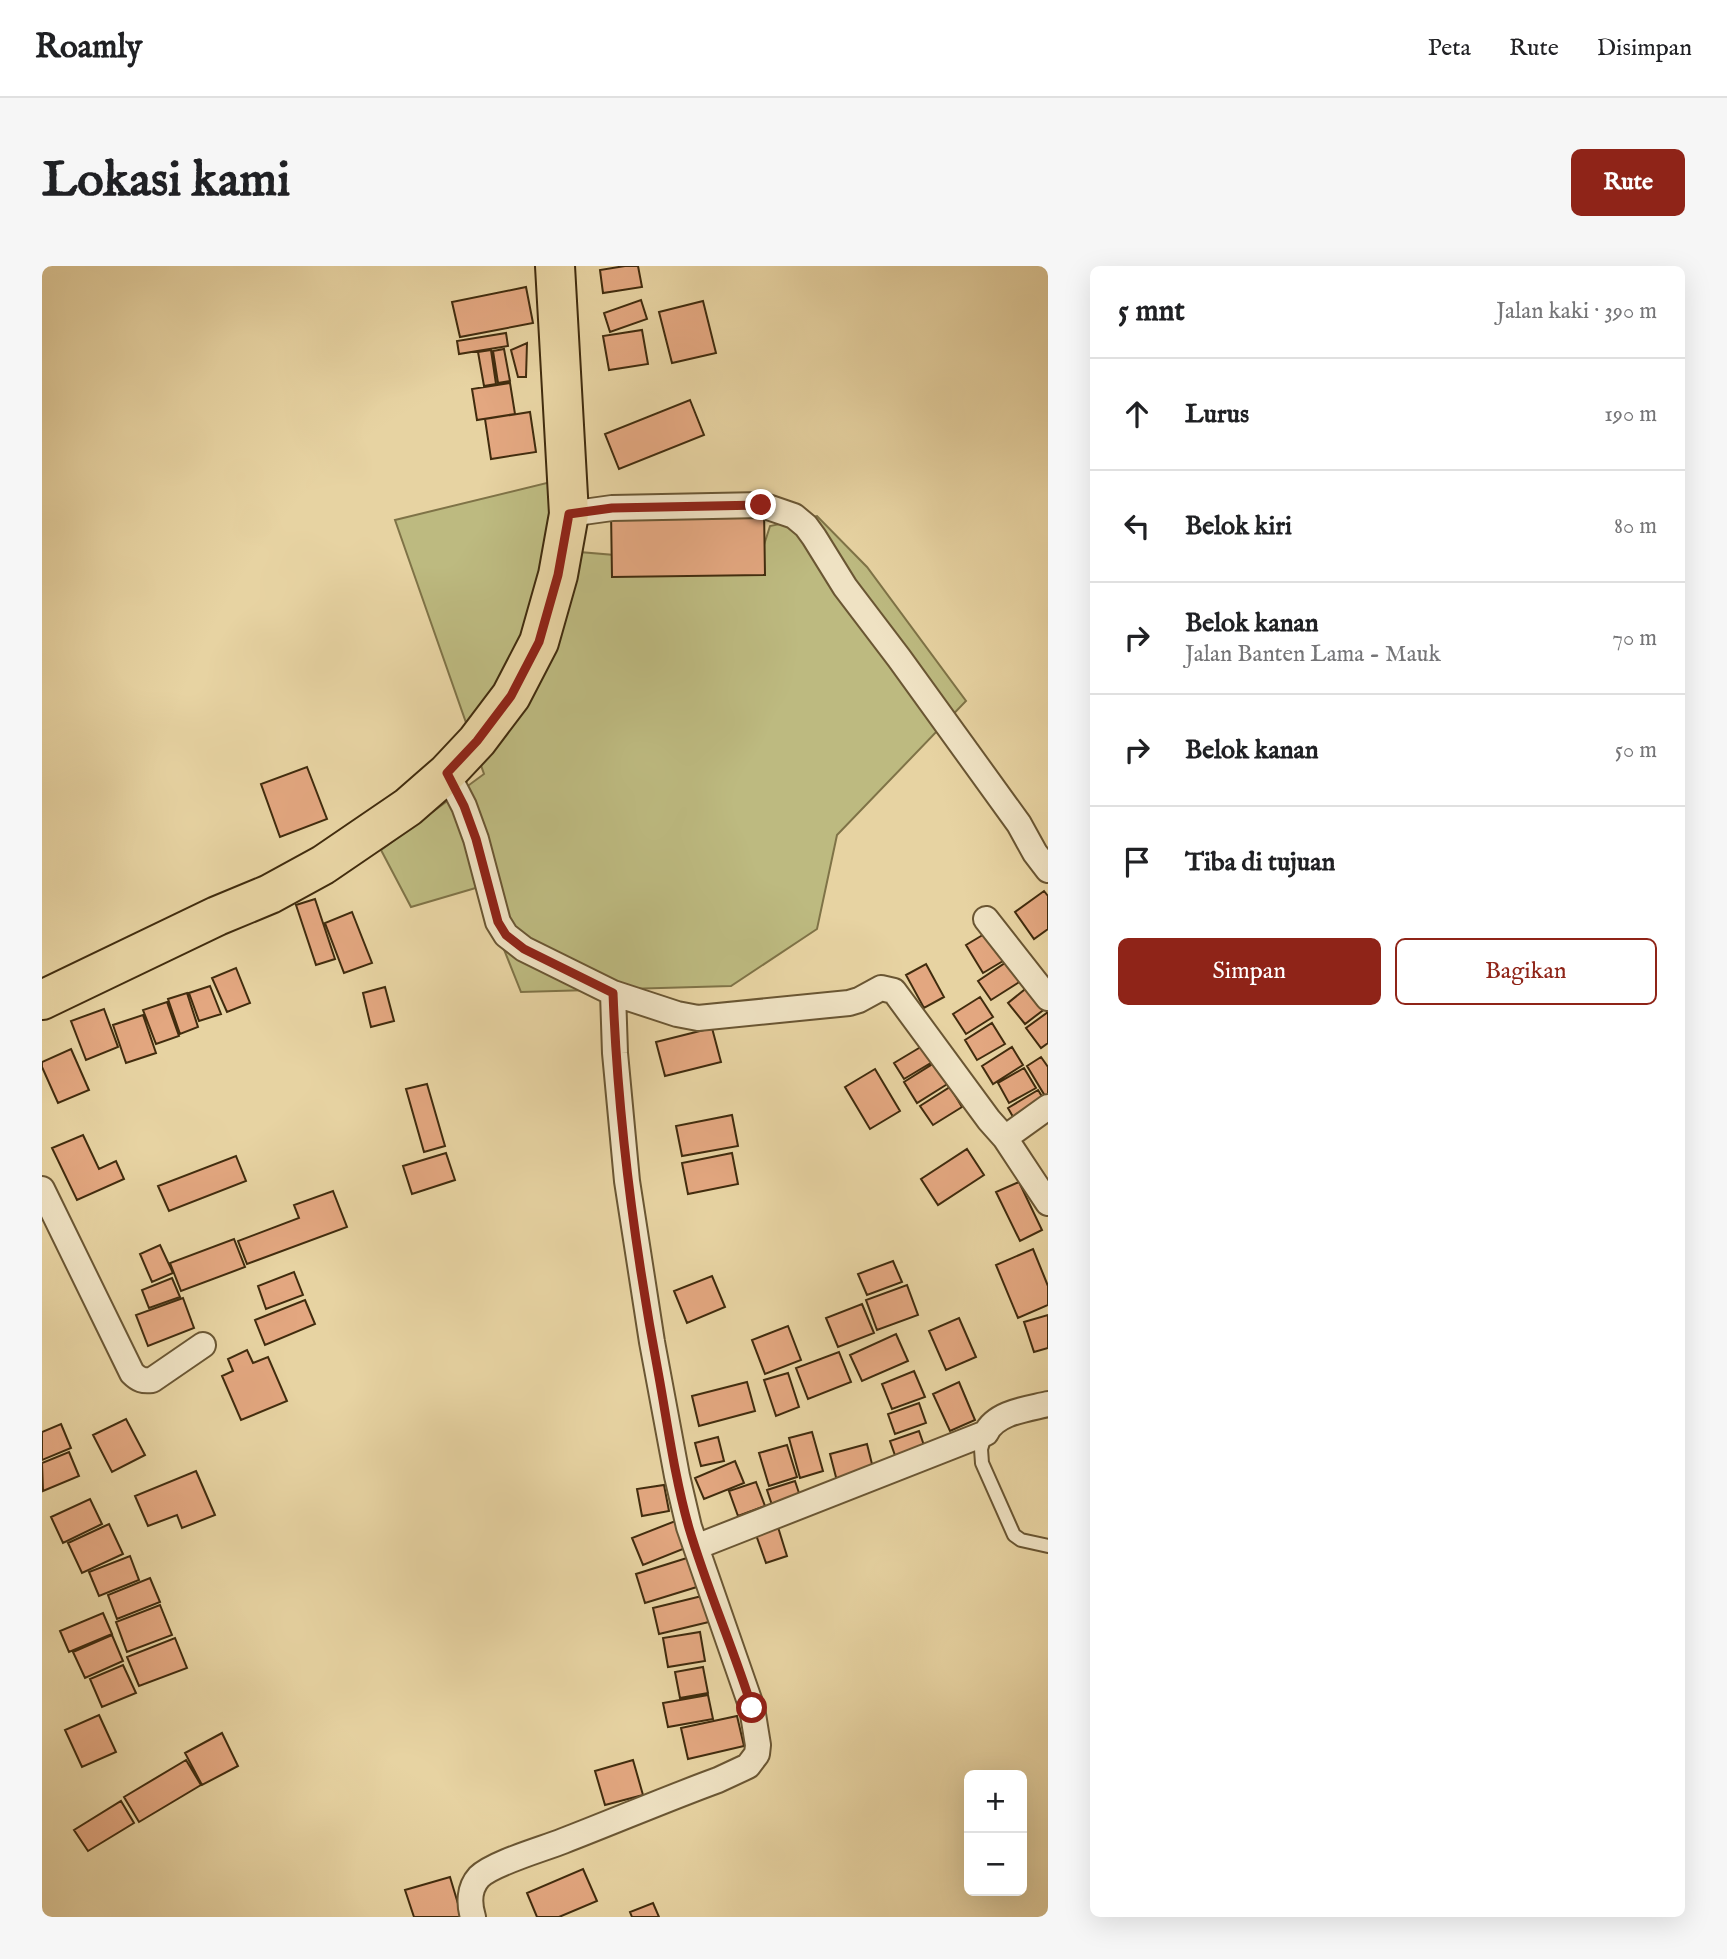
<!DOCTYPE html>
<html lang="id">
<meta charset="utf-8">
<style>
body{margin:0;font-family:"IM FELL English",serif;background:#f6f6f6;color:#202124}
.controls{position:absolute;right:21px;bottom:21px;display:grid;overflow:hidden;border-radius:10px;box-shadow:0 7px 28px #0002}
.controls button{width:63px;height:63px;display:grid;place-items:center;padding:0;border:0;border-bottom:2px solid #e0e0e0;background:#fff;color:#202124;font:35px sans-serif}
.stop{position:absolute;width:21px;height:21px;margin:-16px;border:5px solid #8f2418;border-radius:50%;background:#fff}
.stop.end{background:#8f2418;border-color:#fff;box-shadow:0 2px 7px #0008}
.list{margin:0;padding:0;list-style:none}
h2{display:flex;justify-content:space-between;align-items:center;height:91px;margin:0;padding:0 28px;font-size:30px}
h2 small{font-size:23px;font-weight:400;color:#757577}
.list li{display:grid;grid-template-columns:46px 1fr auto;gap:21px;align-items:center;box-sizing:border-box;height:112px;padding:0 28px;border-top:2px solid #e0e0e0}
.list b{display:block;font-size:26px;white-space:nowrap}
.list p{margin:0;font-size:23px;white-space:nowrap;color:#757577}
.list em{font-size:23px;font-style:normal;color:#757577}
.actions{display:flex;gap:14px;padding:21px 28px}
.actions a{flex:1;padding:16px 0;border:2px solid #8f2418;border-radius:10px;text-align:center;font-size:24px;color:#8f2418}
.actions .main{background:#8f2418;color:#fff}
.icon{flex:none;width:38px;height:38px;fill:none;stroke:currentColor;stroke-width:2;stroke-linecap:round;stroke-linejoin:round}
.map{position:relative;flex:none;width:1006px;height:1651px;overflow:hidden;border-radius:10px}
header{display:flex;align-items:center;gap:42px;box-sizing:border-box;height:98px;padding:0 35px;background:#fff;border-bottom:2px solid #e0e0e0}
header strong{font-size:33px}
nav{display:flex;gap:38px;margin-inline-start:auto;font-size:24px}
.intro{display:flex;align-items:center;justify-content:space-between;box-sizing:border-box;height:168px;padding:0 42px}
h1{margin:0;font-size:49px}
.button{padding:18px 32px;border-radius:10px;background:#8f2418;color:#fff;font-size:24px;font-weight:700}
main{display:flex;gap:42px;padding:0 42px}
aside{flex:1;background:#fff;border-radius:10px;box-shadow:0 7px 28px #0002}
.map>svg:first-child{display:block}
</style>
<header>
<strong>Roamly</strong>
<nav><a>Peta</a><a>Rute</a><a>Disimpan</a></nav>
</header>
<div class="intro"><h1>Lokasi kami</h1><a class="button">Rute</a></div>
<main>
<div class="map">
<svg width="1006" height="1651" viewBox="0 0 1006 1651">
<rect width="100%" height="100%" fill="#e7d3a2"/>
<filter id="stains"><feTurbulence type="fractalNoise" baseFrequency=".00286" numOctaves="4"/><feColorMatrix values="0 0 0 0 .2 0 0 0 0 .09 0 0 0 0 .02 0 0 0 .5 -.17"/></filter>
<radialGradient id="worn" r=".72"><stop offset=".6" stop-color="#630" stop-opacity="0"/><stop offset="1" stop-color="#630" stop-opacity=".3"/></radialGradient>
<path fill="#bdba80" stroke="#7f7347" stroke-width="2" d="M 521,213 L 514,284 L 715,301 L 728,260 L 775,250 L 825,301 L 924,435 L 795,569 L 775,663 L 689,720 L 479,726 L 437,621 L 369,641 L 339,584 L 442,508 L 353,254 Z"/>
<path fill="#e3a780" stroke="#412c0e" stroke-width="2" d="M 583,0 L 596,0 L 600,21 L 561,27 L 558,4 Z
M 484,21 L 491,57 L 418,71 L 410,36 Z
M 599,34 L 605,53 L 568,66 L 562,47 Z
M 661,35 L 674,87 L 630,97 L 617,46 Z
M 600,64 L 606,98 L 567,104 L 561,70 Z
M 464,67 L 466,80 L 417,88 L 415,75 Z
M 485,77 L 484,111 L 476,111 L 469,84 Z
M 462,83 L 468,115 L 456,117 L 451,85 Z
M 449,84 L 454,118 L 442,120 L 436,86 Z
M 468,117 L 473,148 L 435,154 L 430,123 Z
M 648,134 L 662,169 L 577,203 L 563,168 Z
M 488,146 L 494,186 L 449,193 L 443,153 Z
M 722,243 L 723,309 L 570,311 L 569,245 Z
M 265,501 L 285,553 L 238,571 L 219,518 Z
M 1002,625 L 1006,630 L 1006,663 L 992,673 L 973,646 Z
M 273,633 L 293,693 L 274,699 L 254,639 Z
M 310,646 L 330,697 L 302,707 L 283,657 Z
M 949,664 L 966,692 L 941,707 L 924,679 Z
M 969,693 L 982,713 L 949,734 L 936,715 Z
M 884,698 L 902,731 L 882,742 L 864,709 Z
M 194,702 L 208,737 L 185,746 L 170,712 Z
M 168,720 L 179,748 L 157,755 L 147,727 Z
M 987,720 L 1004,742 L 983,758 L 966,737 Z
M 343,721 L 352,755 L 329,761 L 321,727 Z
M 145,727 L 156,761 L 138,768 L 126,733 Z
M 938,731 L 951,751 L 924,768 L 911,748 Z
M 125,736 L 137,770 L 114,778 L 101,744 Z
M 62,743 L 76,781 L 44,794 L 29,755 Z
M 1006,746 L 1006,777 L 999,782 L 984,762 Z
M 101,749 L 114,787 L 84,797 L 71,759 Z
M 950,757 L 963,778 L 935,794 L 923,774 Z
M 670,762 L 679,796 L 623,810 L 614,776 Z
M 882,779 L 892,795 L 862,813 L 852,797 Z
M 970,781 L 981,799 L 951,818 L 940,800 Z
M 29,783 L 47,824 L 16,837 L 0,801 L 0,796 Z
M 999,791 L 1006,801 L 1006,835 L 985,800 Z
M 894,796 L 907,817 L 875,837 L 862,816 Z
M 982,802 L 994,822 L 967,837 L 956,817 Z
M 833,803 L 858,845 L 828,863 L 803,821 Z
M 385,818 L 403,880 L 382,886 L 364,823 Z
M 908,821 L 920,841 L 891,859 L 878,840 Z
M 996,824 L 1006,840 L 975,858 L 966,842 Z
M 690,849 L 696,880 L 640,890 L 634,860 Z
M 41,869 L 57,903 L 74,895 L 82,913 L 35,934 L 10,882 Z
M 925,883 L 942,909 L 896,939 L 879,913 Z
M 404,887 L 413,914 L 370,928 L 361,900 Z
M 690,887 L 696,918 L 646,928 L 640,897 Z
M 194,890 L 204,915 L 127,945 L 116,920 Z
M 977,916 L 1000,964 L 978,975 L 954,926 Z
M 291,925 L 305,961 L 205,998 L 196,975 L 257,952 L 252,939 Z
M 192,973 L 203,1001 L 139,1025 L 128,997 Z
M 118,979 L 131,1007 L 110,1016 L 98,988 Z
M 991,983 L 1006,1020 L 1006,1039 L 976,1052 L 954,999 Z
M 851,995 L 860,1016 L 825,1029 L 816,1008 Z
M 252,1006 L 261,1029 L 224,1043 L 216,1020 Z
M 670,1010 L 683,1041 L 645,1057 L 632,1025 Z
M 130,1012 L 138,1031 L 107,1042 L 100,1024 Z
M 865,1019 L 876,1049 L 835,1064 L 824,1034 Z
M 141,1032 L 152,1062 L 106,1080 L 94,1049 Z
M 263,1034 L 273,1058 L 223,1079 L 213,1054 Z
M 820,1038 L 832,1067 L 796,1081 L 784,1052 Z
M 1006,1049 L 1006,1082 L 992,1086 L 982,1056 Z
M 917,1052 L 934,1091 L 904,1104 L 887,1065 Z
M 746,1060 L 759,1094 L 723,1108 L 710,1074 Z
M 854,1068 L 866,1095 L 820,1115 L 808,1089 Z
M 205,1084 L 211,1097 L 226,1091 L 245,1135 L 199,1154 L 180,1110 L 191,1105 L 186,1093 Z
M 797,1086 L 809,1116 L 766,1133 L 754,1102 Z
M 872,1105 L 883,1131 L 850,1143 L 840,1118 Z
M 746,1107 L 757,1141 L 734,1150 L 722,1114 Z
M 705,1116 L 713,1145 L 657,1160 L 650,1130 Z
M 917,1116 L 933,1154 L 908,1165 L 891,1128 Z
M 877,1137 L 884,1157 L 853,1168 L 846,1148 Z
M 84,1153 L 103,1189 L 70,1206 L 51,1169 Z
M 19,1158 L 29,1182 L 0,1194 L 0,1166 Z
M 877,1165 L 885,1188 L 856,1198 L 848,1175 Z
M 770,1166 L 781,1205 L 758,1212 L 747,1172 Z
M 676,1171 L 682,1195 L 659,1200 L 653,1177 Z
M 825,1178 L 832,1206 L 795,1215 L 788,1188 Z
M 745,1179 L 755,1211 L 727,1220 L 717,1187 Z
M 27,1186 L 37,1210 L 1,1225 L 0,1197 Z
M 693,1195 L 702,1217 L 662,1233 L 653,1212 Z
M 154,1205 L 173,1249 L 140,1262 L 135,1249 L 106,1260 L 93,1230 Z
M 753,1215 L 758,1230 L 730,1239 L 725,1224 Z
M 714,1216 L 723,1240 L 696,1250 L 687,1225 Z
M 622,1219 L 627,1245 L 600,1250 L 595,1223 Z
M 48,1233 L 60,1258 L 21,1277 L 9,1251 Z
M 636,1254 L 646,1281 L 601,1299 L 590,1272 Z
M 67,1258 L 81,1288 L 40,1307 L 26,1277 Z
M 735,1258 L 745,1290 L 724,1297 L 713,1266 Z
M 88,1290 L 97,1314 L 57,1330 L 47,1306 Z
M 648,1291 L 658,1320 L 603,1337 L 594,1308 Z
M 108,1312 L 118,1336 L 75,1353 L 66,1329 Z
M 664,1329 L 671,1355 L 617,1368 L 611,1342 Z
M 118,1339 L 130,1369 L 85,1386 L 74,1356 Z
M 61,1347 L 70,1368 L 27,1386 L 18,1365 Z
M 658,1366 L 663,1395 L 626,1401 L 621,1372 Z
M 70,1369 L 81,1395 L 43,1412 L 31,1386 Z
M 133,1372 L 145,1402 L 97,1420 L 85,1391 Z
M 81,1399 L 94,1427 L 60,1441 L 48,1413 Z
M 661,1401 L 666,1427 L 638,1432 L 633,1406 Z
M 666,1429 L 671,1453 L 626,1461 L 621,1437 Z
M 57,1449 L 74,1486 L 40,1501 L 23,1464 Z
M 695,1450 L 702,1480 L 646,1493 L 639,1462 Z
M 180,1467 L 196,1500 L 160,1519 L 143,1487 Z
M 144,1494 L 159,1519 L 97,1556 L 82,1531 Z
M 591,1494 L 601,1529 L 563,1539 L 553,1505 Z
M 79,1535 L 92,1557 L 46,1585 L 32,1564 Z
M 541,1603 L 555,1635 L 517,1651 L 495,1651 L 485,1627 Z
M 408,1611 L 420,1651 L 372,1651 L 363,1624 Z
M 611,1637 L 617,1651 L 590,1651 L 588,1646 Z"/>
<g fill="none" stroke-linecap="round" stroke-linejoin="round">
<g stroke="#6a5633" stroke-width="16">
<path id="service" d="M 944,1167 L 939,1183 L 940,1197 L 972,1269 L 979,1274 L 1006,1280"/>
</g>
<g stroke="#6a5633" stroke-width="28">
<path id="minor" d="M 527,248 L 570,242 L 720,239 L 752,250 L 764,260 L 772,271 L 803,321 L 857,392 L 977,558 L 993,587 L 1006,604
M 405,507 L 422,540 L 434,573 L 456,656 L 464,669 L 482,683 L 571,727 L 635,748 L 656,752 L 807,737 L 817,734 L 839,722 L 852,725 L 947,854 L 963,872
M 944,653 L 1006,732
M 1006,841 L 963,872 L 1006,937
M 0,923 L 90,1107 C 97,1114 101,1115 110,1114 L 161,1079
M 654,1281 L 944,1167 C 954,1146 986,1143 1006,1138
M 431,1651 C 427,1638 427,1622 437,1611 C 451,1597 501,1583 521,1575 C 573,1555 624,1533 676,1514 L 706,1500 L 715,1488 L 716,1479 L 710,1442 L 647,1261 L 635,1210 L 610,1076 L 585,915 L 573,787 L 571,727"/>
</g>
<g stroke="#412c0e" stroke-width="42">
<path id="primary" d="M 0,734 L 175,650 L 228,628 L 281,599 L 366,541 L 405,507 L 435,475 L 469,430 L 497,376 L 516,309 L 527,248 L 513,0"/>
</g>
<use href="#service" stroke="#efe2c3" stroke-width="12"/>
<use href="#minor" stroke="#efe2c3" stroke-width="24"/>
<use href="#primary" stroke="#e7d3a2" stroke-width="38"/>
</g>
<g fill="none" stroke-linecap="round" stroke-linejoin="round">
<path stroke="#8f2418" stroke-width="9" d="M 710,1442 C 691,1381 665,1323 647,1262 C 633,1213 626,1161 617,1111 C 593,984 576,856 571,727 L 482,683 L 464,669 L 456,656 L 434,573 L 422,540 L 405,507 L 435,475 L 469,430 L 497,376 L 516,309 L 527,248 L 570,242 L 719,239"/>
</g>
<rect width="100%" height="100%" filter="url(#stains)"/>
<rect width="100%" height="100%" fill="url(#worn)"/>
</svg>
<div class="controls">
<button>+</button>
<button>−</button>
</div>
<div class="stop" style="left:710px;top:1442px"></div>
<div class="stop end" style="left:719px;top:239px"></div>
</div>
<aside>
<h2>5 mnt<small>Jalan kaki · 390 m</small></h2>
<ul class="list">
<li><svg class="icon" aria-label="ahead" viewBox="0 0 24 24"><path d="M12 20V5M6 11l6-6 6 6"/></svg><div><b>Lurus</b></div><em>190 m</em></li>
<li><svg class="icon" aria-label="left" viewBox="0 0 24 24"><path d="M17 20v-9H6M10 6l-5 5 5 5"/></svg><div><b>Belok kiri</b></div><em>80 m</em></li>
<li><svg class="icon" aria-label="right" viewBox="0 0 24 24"><path d="M7 20v-9h11M14 6l5 5-5 5"/></svg><div><b>Belok kanan</b><p>Jalan Banten Lama - Mauk</p></div><em>70 m</em></li>
<li><svg class="icon" aria-label="right" viewBox="0 0 24 24"><path d="M7 20v-9h11M14 6l5 5-5 5"/></svg><div><b>Belok kanan</b></div><em>50 m</em></li>
<li><svg class="icon" aria-label="arrive" viewBox="0 0 24 24"><path d="M6 21V4h12l-3 4 3 4H6"/></svg><div><b>Tiba di tujuan</b></div></li>
</ul>
<div class="actions"><a class="main">Simpan</a><a>Bagikan</a></div>
</aside>
</main>
